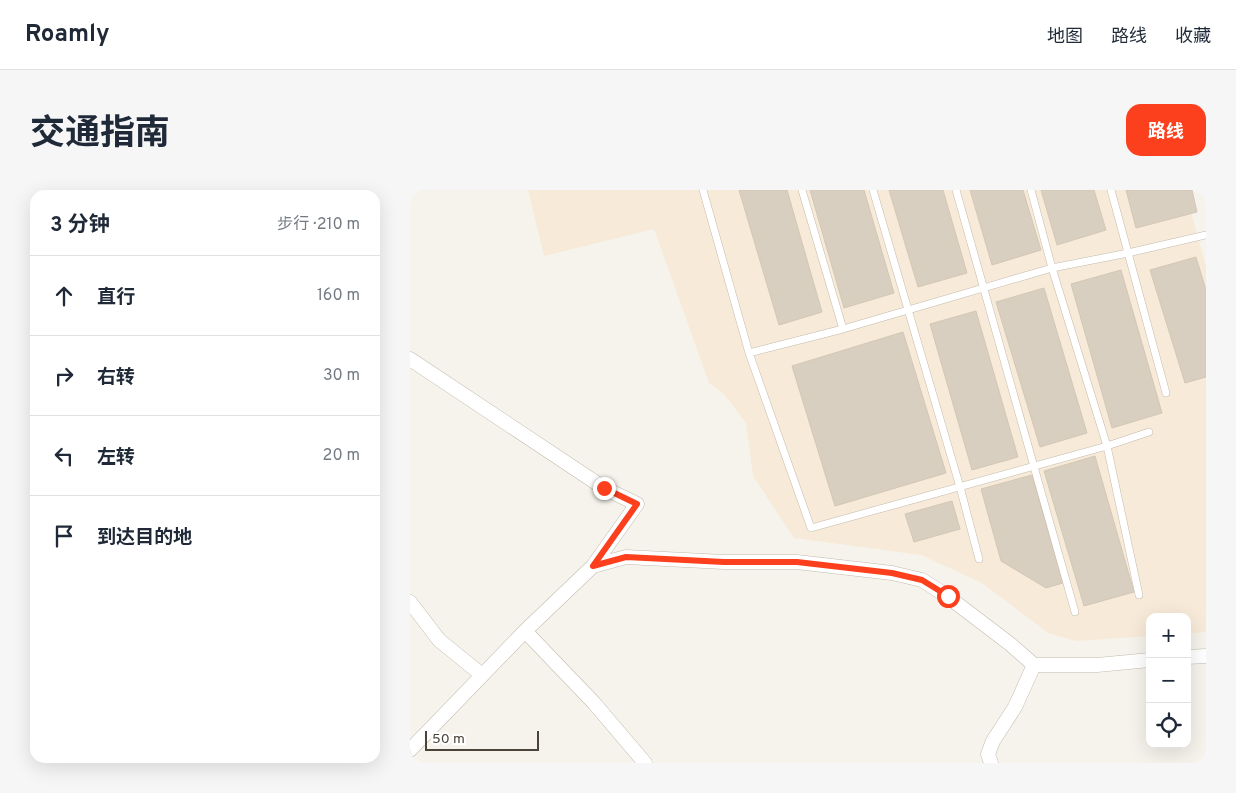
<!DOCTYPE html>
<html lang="zh">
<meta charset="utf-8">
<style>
body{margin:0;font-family:Overpass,"Noto Sans SC",sans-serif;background:#f6f6f7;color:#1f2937}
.controls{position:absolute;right:15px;bottom:15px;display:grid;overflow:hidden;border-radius:10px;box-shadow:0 5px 20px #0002}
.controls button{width:45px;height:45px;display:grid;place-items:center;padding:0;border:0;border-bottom:1px solid #e0e1e3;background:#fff;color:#1f2937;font:25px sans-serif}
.scale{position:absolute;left:15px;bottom:12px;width:114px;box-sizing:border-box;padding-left:5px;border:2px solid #4b4439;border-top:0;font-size:14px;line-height:18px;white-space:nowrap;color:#4b4439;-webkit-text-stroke:4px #fff;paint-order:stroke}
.stop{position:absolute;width:15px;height:15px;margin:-11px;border:4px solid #fc3f1d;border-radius:50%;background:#fff}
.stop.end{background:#fc3f1d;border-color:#fff;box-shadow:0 1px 5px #0008}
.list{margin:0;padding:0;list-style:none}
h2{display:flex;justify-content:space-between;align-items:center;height:65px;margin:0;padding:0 20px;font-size:21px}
h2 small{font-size:16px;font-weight:400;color:#747a83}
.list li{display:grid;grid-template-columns:32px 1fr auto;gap:15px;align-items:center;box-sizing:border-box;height:80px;padding:0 20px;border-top:1px solid #e0e1e3}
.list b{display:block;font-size:19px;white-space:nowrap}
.list em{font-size:16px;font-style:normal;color:#747a83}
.icon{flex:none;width:28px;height:28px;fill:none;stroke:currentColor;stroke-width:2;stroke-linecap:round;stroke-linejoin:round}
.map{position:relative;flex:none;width:796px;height:573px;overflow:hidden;border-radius:15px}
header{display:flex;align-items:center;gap:30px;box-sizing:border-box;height:70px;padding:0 25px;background:#fff;border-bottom:1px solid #e0e1e3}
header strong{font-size:24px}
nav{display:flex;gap:28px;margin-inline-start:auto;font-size:18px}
.intro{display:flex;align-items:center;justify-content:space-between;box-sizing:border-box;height:120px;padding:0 30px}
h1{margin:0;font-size:35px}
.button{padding:12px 22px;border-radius:15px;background:#fc3f1d;color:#fff;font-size:18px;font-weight:700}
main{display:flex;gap:30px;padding:0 30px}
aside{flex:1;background:#fff;border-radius:15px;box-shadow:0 5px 20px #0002}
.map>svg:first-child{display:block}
</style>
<header>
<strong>Roamly</strong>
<nav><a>地图</a><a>路线</a><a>收藏</a></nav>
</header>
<div class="intro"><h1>交通指南</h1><a class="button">路线</a></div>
<main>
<aside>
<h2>3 分钟<small>步行 · 210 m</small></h2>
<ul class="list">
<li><svg class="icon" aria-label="ahead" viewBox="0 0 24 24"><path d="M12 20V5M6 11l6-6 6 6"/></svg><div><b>直行</b></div><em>160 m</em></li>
<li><svg class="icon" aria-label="right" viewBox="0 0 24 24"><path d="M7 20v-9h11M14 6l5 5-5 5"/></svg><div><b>右转</b></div><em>30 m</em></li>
<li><svg class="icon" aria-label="left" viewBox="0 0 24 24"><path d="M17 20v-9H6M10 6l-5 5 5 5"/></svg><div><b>左转</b></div><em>20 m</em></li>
<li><svg class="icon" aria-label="arrive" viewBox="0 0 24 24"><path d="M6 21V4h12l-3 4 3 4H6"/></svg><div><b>到达目的地</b></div></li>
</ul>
</aside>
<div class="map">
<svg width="796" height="573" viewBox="0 0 796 573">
<rect width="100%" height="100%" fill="#f6f3ec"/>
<path fill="#f7ead8" d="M 118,0 L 775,0 L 796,77 L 796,442 L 777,444 L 777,427 L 740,427 L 740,446 L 666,451 L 638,443 L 572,393 L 511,365 L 384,348 L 343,286 L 336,233 L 314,204 L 299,193 L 244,39 L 134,66 Z"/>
<path fill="#d8cfc1" stroke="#d3c7b4" d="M 329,0 L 377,0 L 412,122 L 369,135 Z
M 400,0 L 454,0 L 484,103 L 434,118 Z
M 479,0 L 533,0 L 557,83 L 508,97 Z
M 560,0 L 613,0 L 631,60 L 582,75 Z
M 631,0 L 684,0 L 696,40 L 647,55 Z
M 716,0 L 782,0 L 787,22 L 726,38 Z
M 786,67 L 796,100 L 796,187 L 775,193 L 740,80 Z
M 711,80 L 752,223 L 702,238 L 661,94 Z
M 634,98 L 677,243 L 630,257 L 586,112 Z
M 566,121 L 608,267 L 562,280 L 520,134 Z
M 493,142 L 536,283 L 425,316 L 382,176 Z
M 685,266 L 724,402 L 674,416 L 634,281 Z
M 622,285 L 653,393 L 636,398 L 591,371 L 571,299 Z
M 542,311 L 550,339 L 504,352 L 495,324 Z"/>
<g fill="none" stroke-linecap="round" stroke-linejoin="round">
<g stroke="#c2bbae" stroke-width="8">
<path id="lane" d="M 293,0 L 339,163 L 401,338 L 697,256 L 739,242
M 392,0 L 433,139
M 463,0 L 550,297 L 569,369
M 546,0 L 665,422
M 621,0 L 642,78 L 697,256 L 729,405
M 701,0 L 756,203
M 339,163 L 433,139 L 642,78 L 718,63 L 796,45"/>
</g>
<g stroke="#c2bbae" stroke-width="15">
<path id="street" d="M 0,169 L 194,298 L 227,314 L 183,376 L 115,441 L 0,560
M 183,376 L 216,367 L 314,372 L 387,372 L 482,383 L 512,390 L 537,406 L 600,454 L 624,475 L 687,475 L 740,470
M 0,412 L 29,450 L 72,485
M 115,441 L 184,513 L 235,573
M 777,467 L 796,466
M 581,573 L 578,564 L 583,551 L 605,517 L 624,475"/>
</g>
<use href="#lane" stroke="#fff" stroke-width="7"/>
<use href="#street" stroke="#fff" stroke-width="14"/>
</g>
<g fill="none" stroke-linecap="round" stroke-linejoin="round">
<path stroke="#fc3f1d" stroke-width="6" d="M 194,298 L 227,314 L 183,376 L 216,367 L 314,372 L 387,372 L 482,383 L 512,390 L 538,406"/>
</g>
</svg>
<div class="controls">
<button>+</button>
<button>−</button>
<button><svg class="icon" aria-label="locate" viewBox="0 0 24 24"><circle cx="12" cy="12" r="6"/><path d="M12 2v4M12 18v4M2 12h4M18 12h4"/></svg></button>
</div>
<div class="scale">50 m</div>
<div class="stop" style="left:538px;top:406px"></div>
<div class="stop end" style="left:194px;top:298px"></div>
</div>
</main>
